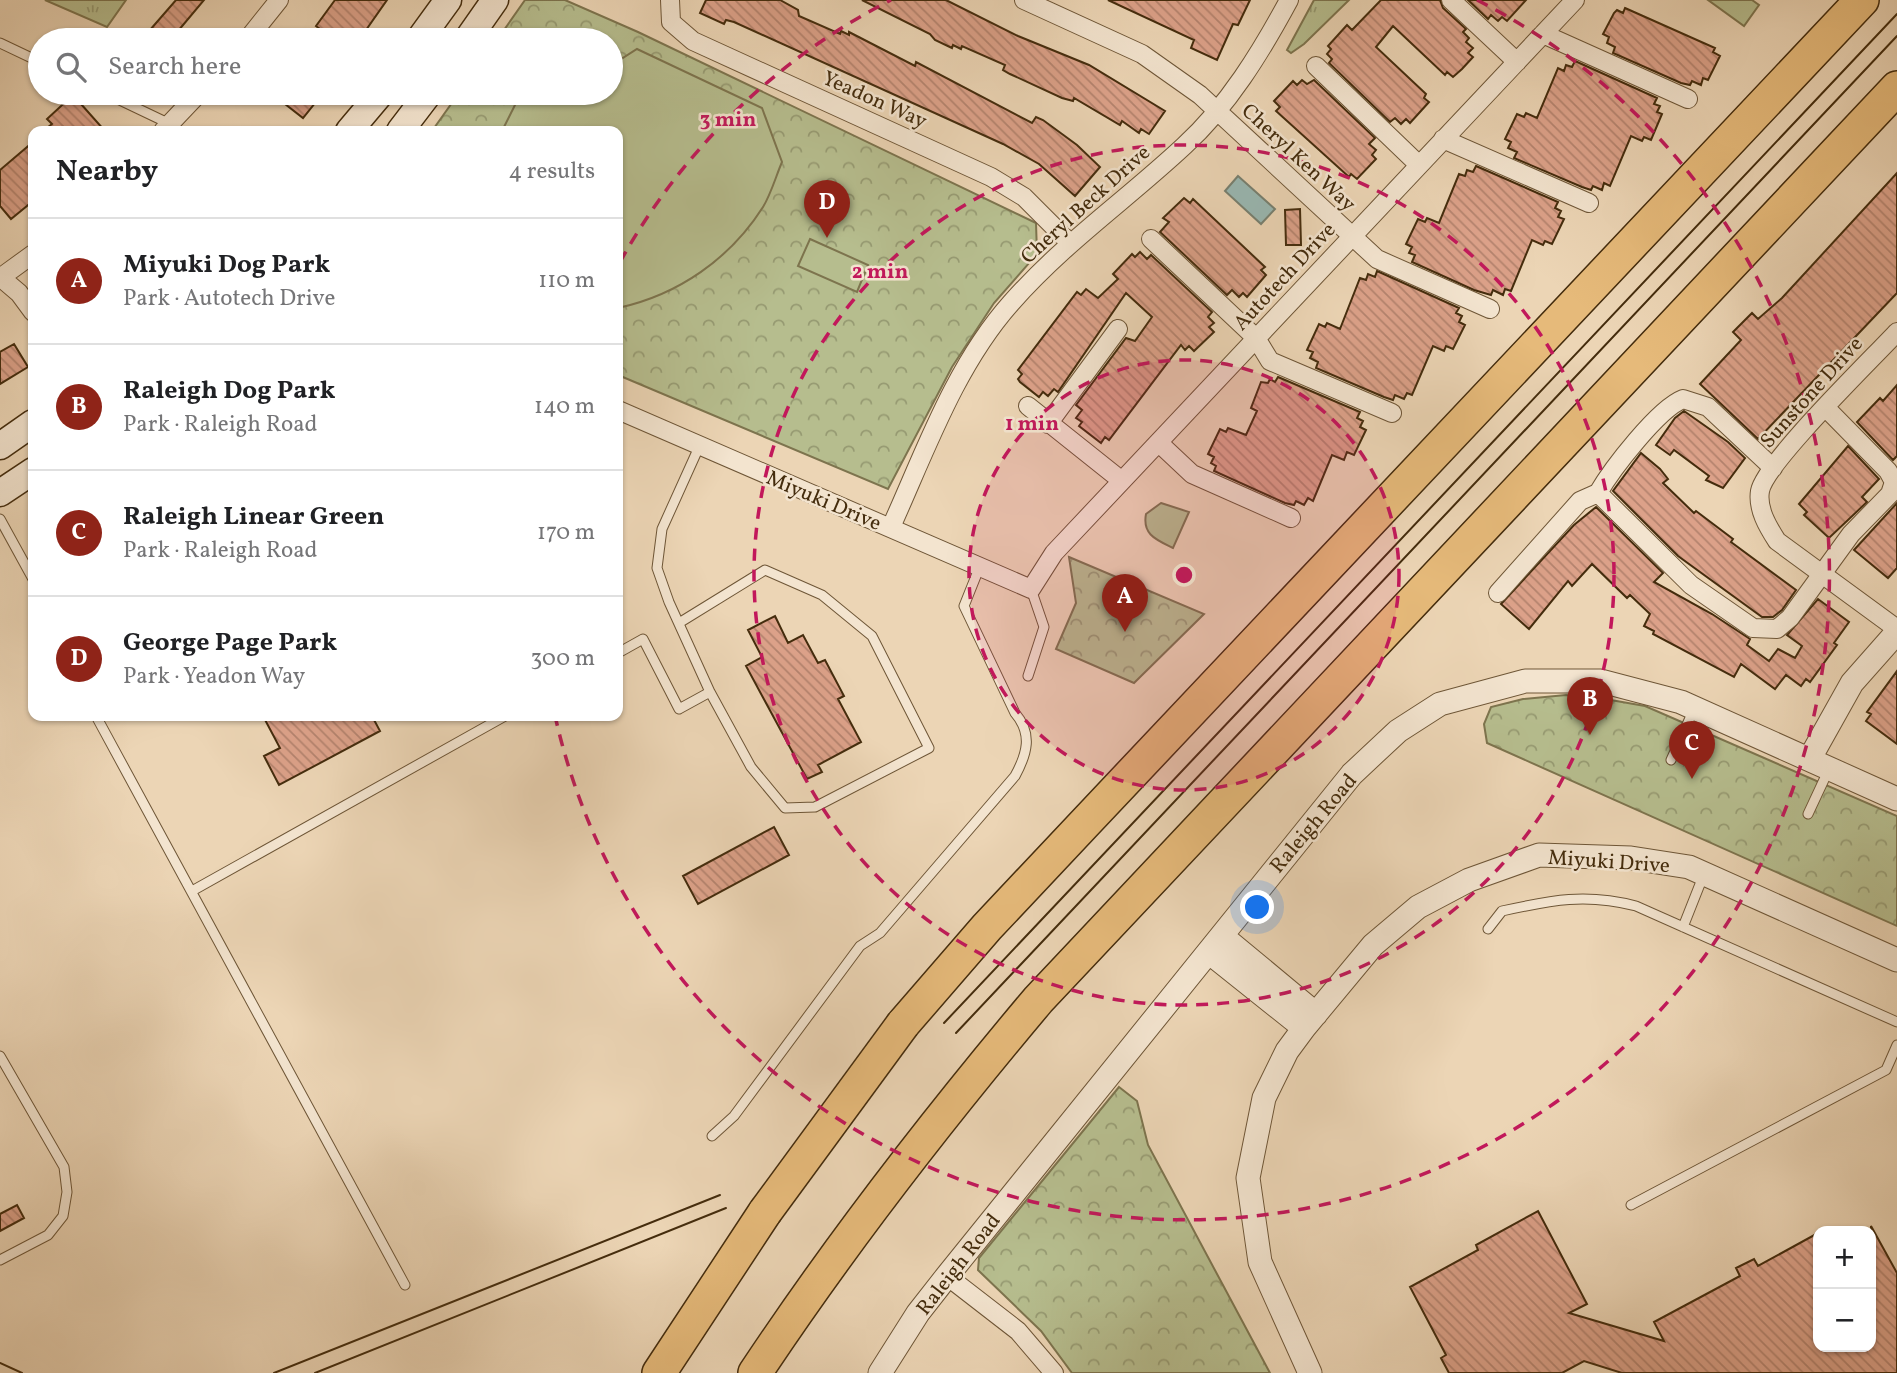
<!DOCTYPE html>
<meta charset="utf-8">
<style>
body{margin:0;font-family:Vollkorn,serif;background:#f6f6f6;color:#202124}
.controls{position:absolute;right:21px;bottom:21px;display:grid;overflow:hidden;border-radius:14px;box-shadow:0 2px 5px #0004}
.controls button{width:63px;height:63px;display:grid;place-items:center;padding:0;border:0;border-bottom:2px solid #e0e0e0;background:#fff;color:#202124;font:35px sans-serif}
.you{position:absolute;left:1258px;top:908px;width:24px;height:24px;margin:-18px;border:5px solid #fff;border-radius:50%;background:#1a73e8;box-shadow:0 0 0 10px #1a73e833}
.badge{display:grid;place-items:center;width:46px;height:46px;border-radius:50%;background:#8f2418;color:#fff;font-size:23px;font-weight:700}
.pin{position:absolute;translate:-50% -58px;filter:drop-shadow(0 2px 4px #0008)}
.pin::after{content:'';position:absolute;top:37px;width:24px;height:21px;background:inherit;clip-path:polygon(0 0,100% 0,50% 100%)}
.list{margin:0;padding:0;list-style:none}
h2{display:flex;justify-content:space-between;align-items:center;height:91px;margin:0;padding:0 28px;font-size:30px}
h2 small{font-size:23px;font-weight:400;color:#757577}
.list li{display:grid;grid-template-columns:46px 1fr auto;gap:21px;align-items:center;box-sizing:border-box;height:126px;padding:0 28px;border-top:2px solid #e0e0e0}
.list b{display:block;font-size:26px;white-space:nowrap}
.list p{margin:0;font-size:23px;white-space:nowrap;color:#757577}
.list em{font-size:23px;font-style:normal;color:#757577}
.icon{flex:none;width:38px;height:38px;fill:none;stroke:currentColor;stroke-width:2;stroke-linecap:round;stroke-linejoin:round}
.map{position:relative;flex:none;width:1897px;height:1373px;overflow:hidden}
.search{position:absolute;background:#fff;box-shadow:0 2px 5px #0004;left:28px;top:28px;width:595px;height:77px;display:flex;align-items:center;gap:18px;box-sizing:border-box;padding:0 24px;border-radius:38px;color:#757577;font-size:26px}
.panel{position:absolute;background:#fff;box-shadow:0 2px 5px #0004;left:28px;top:126px;width:595px;height:595px;border-radius:14px}
.map>svg:first-child{display:block}
</style>
<div class="map">
<svg width="1897" height="1373" viewBox="0 0 1897 1373">
<defs>
<pattern id="grass-tufts" width="24" height="20" patternUnits="userSpaceOnUse" patternTransform="scale(1.75)"><rect width="24" height="20" fill="#b6bd8e"/><path d="M3 7l-1-3M5 7V3M7 7l1-3M15 17l-1-3M17 17v-4M19 17l1-3" fill="none" stroke="#969a72"/></pattern>
<pattern id="park-crowns" width="20" height="18" patternUnits="userSpaceOnUse" patternTransform="scale(1.75)"><rect width="20" height="18" fill="#b6bd8e"/><path d="M2 6a3 3 0 1 1 6 0M12 15a3 3 0 1 1 6 0" fill="none" stroke="#969a72"/></pattern>
<pattern id="building-back-hatch" width="6" height="6" patternUnits="userSpaceOnUse" patternTransform="scale(1.75)"><rect width="6" height="6" fill="#dca189"/><path d="M-1 5l2 2M0 0l6 6M5-1l2 2" fill="none" stroke="#b4836e"/></pattern>
</defs>
<rect width="100%" height="100%" fill="#ecd5b5"/>
<filter id="stains"><feTurbulence type="fractalNoise" baseFrequency=".00286" numOctaves="4"/><feColorMatrix values="0 0 0 0 .2 0 0 0 0 .09 0 0 0 0 .02 0 0 0 .5 -.17"/></filter>
<radialGradient id="worn" r=".72"><stop offset=".6" stop-color="#630" stop-opacity="0"/><stop offset="1" stop-color="#630" stop-opacity=".3"/></radialGradient>
<path fill="url(#grass-tufts)" stroke="#7d744e" stroke-width="2" d="M 45,0 L 126,0 L 107,27 Z
M 1314,0 L 1349,0 L 1304,44 L 1291,53 L 1287,50 Z"/>
<path fill="url(#park-crowns)" stroke="#7d744e" stroke-width="2" d="M 525,0 L 565,0 L 638,32 L 1036,223 L 1037,254 L 994,303 L 952,367 L 888,489 L 618,375 L 618,131 L 432,131 L 459,93 L 611,93 L 611,40 L 497,40 Z
M 1069,557 L 1204,614 L 1134,683 L 1056,649 L 1076,603 Z
M 1566,695 L 1605,699 L 1645,706 L 1897,816 L 1897,926 L 1487,743 L 1484,724 L 1491,707 L 1523,699 Z
M 1119,1087 L 1137,1101 L 1148,1145 L 1270,1373 L 1072,1373 L 1041,1331 L 978,1270 L 979,1258 Z"/>
<path fill="#b6bd8e" stroke="#7d744e" stroke-width="2" d="M 1708,0 L 1752,0 L 1759,5 L 1744,26 Z
M 637,49 L 762,108 L 782,162 C 776,176 771,194 763,207 C 730,259 678,295 618,308 L 618,131 L 502,131 L 521,93 L 611,93 L 611,57 L 618,61 Z
M 810,239 L 868,265 L 857,292 L 798,266 Z
M 1161,503 L 1189,512 L 1173,548 C 1157,540 1142,535 1146,514 Z"/>
<path fill="#99b8b3" stroke="#778071" stroke-width="2" d="M 1238,176 L 1275,209 L 1261,224 L 1225,191 Z"/>
<path fill="url(#building-back-hatch)" stroke="#442c0d" stroke-width="2" d="M 176,0 L 204,0 L 178,31 L 188,40 L 162,40 L 150,30 Z
M 335,0 L 387,0 L 359,40 L 335,40 L 316,26 Z
M 706,0 L 780,0 L 798,10 L 799,16 L 840,34 L 841,31 L 849,35 L 849,32 L 915,66 L 916,62 L 1032,123 L 1036,117 L 1043,120 L 1077,145 L 1100,167 L 1075,196 L 1039,164 L 1003,144 L 734,22 L 726,20 L 724,24 L 700,13 Z
M 862,0 L 946,0 L 1018,36 L 1089,65 L 1165,111 L 1149,134 L 1141,129 L 1139,133 L 1122,121 L 1120,125 L 1074,98 L 1073,101 L 1062,98 L 1010,74 L 1003,70 L 1005,65 L 962,46 L 961,49 L 953,45 L 952,48 L 935,40 L 930,34 Z
M 1108,0 L 1250,0 L 1238,25 L 1233,24 L 1217,60 L 1191,48 L 1194,40 Z
M 1381,0 L 1440,0 L 1443,8 L 1466,29 L 1463,32 L 1469,38 L 1466,42 L 1473,48 L 1468,53 L 1473,57 L 1462,69 L 1453,77 L 1447,72 L 1445,75 L 1393,26 L 1376,47 L 1426,94 L 1424,98 L 1429,102 L 1410,123 L 1406,119 L 1401,124 L 1395,118 L 1390,122 L 1329,63 L 1332,59 L 1327,54 L 1331,49 L 1328,46 L 1347,25 L 1352,30 Z
M 1468,0 L 1526,0 L 1507,21 L 1502,17 L 1498,21 L 1491,15 L 1488,19 Z
M 1625,8 L 1715,48 L 1713,52 L 1720,56 L 1708,80 L 1703,78 L 1701,85 L 1692,81 L 1690,85 L 1681,83 L 1613,53 L 1615,47 L 1607,43 L 1609,37 L 1603,34 L 1614,13 L 1617,10 L 1623,13 Z
M 1575,61 L 1657,98 L 1654,104 L 1660,106 L 1657,112 L 1662,114 L 1651,140 L 1644,137 L 1642,141 L 1631,136 L 1610,186 L 1604,183 L 1602,190 L 1593,186 L 1591,190 L 1582,187 L 1514,158 L 1517,152 L 1508,148 L 1511,142 L 1505,139 L 1517,114 L 1524,117 L 1526,113 L 1537,118 L 1558,68 L 1564,71 L 1566,65 L 1572,67 Z
M 1302,80 L 1307,84 L 1314,80 L 1375,138 L 1369,144 L 1376,150 L 1372,155 L 1376,159 L 1357,179 L 1351,174 L 1349,177 L 1276,111 L 1280,107 L 1274,101 L 1293,81 L 1297,85 Z
M 271,93 L 323,93 L 303,118 Z
M 73,95 L 105,131 L 43,131 L 52,124 L 47,119 Z
M 33,142 L 33,201 L 11,219 L 0,206 L 0,170 Z
M 1476,166 L 1558,202 L 1555,208 L 1561,211 L 1558,217 L 1564,219 L 1552,244 L 1545,241 L 1543,245 L 1532,240 L 1511,291 L 1505,289 L 1503,295 L 1493,290 L 1491,295 L 1474,290 L 1412,262 L 1415,255 L 1409,253 L 1412,247 L 1406,244 L 1418,219 L 1425,222 L 1427,218 L 1439,223 L 1459,174 L 1465,176 L 1467,170 L 1473,172 Z
M 1897,173 L 1897,293 L 1758,439 L 1700,384 L 1741,340 L 1733,332 L 1752,313 L 1758,319 L 1782,298 Z
M 1184,198 L 1190,203 L 1193,199 L 1265,267 L 1261,270 L 1266,275 L 1247,297 L 1243,293 L 1239,297 L 1232,290 L 1227,295 L 1160,232 L 1169,222 L 1163,218 Z
M 1300,209 L 1301,245 L 1286,245 L 1285,210 Z
M 1140,252 L 1147,259 L 1151,255 L 1212,312 L 1208,317 L 1214,323 L 1209,327 L 1214,332 L 1194,351 L 1189,346 L 1185,350 L 1181,345 L 1109,440 L 1105,437 L 1101,443 L 1079,426 L 1082,422 L 1076,418 L 1082,410 L 1076,405 L 1126,338 L 1135,341 L 1152,317 L 1126,293 L 1058,392 L 1054,389 L 1048,396 L 1043,392 L 1039,397 L 1020,382 L 1018,379 L 1022,374 L 1018,370 L 1077,292 L 1081,295 L 1086,289 L 1098,298 L 1118,279 L 1113,274 L 1132,254 L 1135,257 Z
M 1377,271 L 1459,308 L 1456,313 L 1462,316 L 1459,322 L 1465,325 L 1453,349 L 1446,346 L 1444,351 L 1433,346 L 1412,395 L 1407,393 L 1404,399 L 1395,395 L 1393,400 L 1384,397 L 1316,368 L 1318,362 L 1310,358 L 1313,352 L 1307,350 L 1319,324 L 1325,327 L 1327,323 L 1340,329 L 1360,278 L 1366,280 L 1368,274 L 1375,277 Z
M 14,344 L 28,367 L 0,384 L 0,352 Z
M 1278,377 L 1360,412 L 1357,418 L 1363,421 L 1360,427 L 1366,430 L 1354,455 L 1347,452 L 1344,460 L 1332,455 L 1313,501 L 1308,498 L 1304,505 L 1296,501 L 1294,505 L 1285,503 L 1214,471 L 1216,466 L 1211,463 L 1214,457 L 1208,454 L 1220,429 L 1226,432 L 1228,428 L 1246,435 L 1257,411 L 1251,408 L 1261,382 L 1268,383 L 1270,379 L 1275,382 Z
M 1897,385 L 1897,456 L 1893,460 L 1857,422 L 1880,398 L 1883,401 Z
M 1684,411 L 1728,442 L 1745,458 L 1723,488 L 1706,480 L 1709,476 L 1674,450 L 1670,455 L 1656,445 L 1675,418 Z
M 1848,446 L 1879,479 L 1862,497 L 1867,502 L 1829,538 L 1804,515 L 1807,512 L 1799,504 Z
M 1641,453 L 1660,469 L 1668,479 L 1663,483 L 1694,513 L 1696,511 L 1733,539 L 1731,542 L 1796,590 L 1782,610 L 1773,617 L 1762,617 L 1678,556 L 1613,491 Z
M 1897,503 L 1897,568 L 1888,578 L 1854,550 Z
M 1596,507 L 1663,573 L 1654,582 L 1712,614 L 1750,639 L 1747,645 L 1769,661 L 1778,649 L 1795,658 L 1802,646 L 1787,635 L 1818,599 L 1849,622 L 1834,643 L 1837,645 L 1810,682 L 1806,679 L 1801,686 L 1786,675 L 1775,689 L 1741,664 L 1734,677 L 1653,634 L 1654,631 L 1644,626 L 1650,614 L 1630,595 L 1627,598 L 1592,564 L 1572,586 L 1568,581 L 1529,629 L 1501,604 L 1574,525 Z
M 775,616 L 788,643 L 803,635 L 818,663 L 825,660 L 844,696 L 838,699 L 861,742 L 818,765 L 822,772 L 807,779 L 746,666 L 762,657 L 748,630 Z
M 1897,671 L 1897,744 L 1866,721 L 1871,714 L 1867,712 Z
M 263,716 L 372,716 L 380,731 L 279,785 L 264,756 L 280,748 Z
M 774,827 L 789,855 L 698,904 L 683,876 Z
M 17,1205 L 24,1218 L 0,1231 L 0,1214 Z
M 1538,1211 L 1587,1304 L 1569,1313 L 1664,1341 L 1654,1322 L 1740,1276 L 1736,1268 L 1754,1259 L 1758,1266 L 1818,1233 L 1818,1347 L 1871,1347 L 1871,1226 L 1897,1273 L 1897,1373 L 1622,1373 L 1584,1361 L 1562,1373 L 1449,1373 L 1441,1358 L 1446,1355 L 1410,1287 L 1478,1250 L 1476,1245 Z"/>
<g fill="none" stroke-linecap="round" stroke-linejoin="round">
<g stroke="#6e5637" stroke-width="11">
<path id="service" d="M 0,43 L 40,62
M 105,93 L 170,124
M 0,519 L 33,579
M 679,623 L 765,570 L 822,595 L 872,636 L 929,748 L 815,807 L 785,808 L 751,767 L 710,692 L 669,602 L 657,568 L 662,529 L 699,447
M 618,653 L 643,639 L 679,709 L 710,692
M 1028,676 L 1044,627 L 1031,589
M 96,716 L 405,1285
M 1671,760 L 1694,709
M 1808,814 L 1829,769
M 192,891 L 505,716
M 1683,927 L 1704,874
M 1488,929 L 1502,911 C 1552,900 1586,893 1636,906 L 1897,1022
M 0,1056 L 64,1167 L 67,1192 L 63,1216 L 48,1235 L 0,1260
M 712,1136 L 734,1116 L 860,946 L 880,933 L 1015,776 C 1027,754 1033,734 1015,713 L 964,606 L 980,566
M 1631,1205 L 1886,1070 L 1897,1045"/>
</g>
<g stroke="#6e5637" stroke-width="20">
<path id="minor" d="M 670,0 L 671,22 L 693,41 L 991,177 L 1024,197 L 1069,242
M 1024,0 L 1142,54 L 1200,95 L 1377,259 L 1490,309
M 1451,0 L 1517,62
M 1543,34 L 1688,99
M 247,40 L 279,0
M 1316,66 L 1419,165
M 163,131 L 199,93
M 1443,139 L 1589,203
M 1151,239 L 1256,338 L 1270,361 L 1392,413
M 0,277 L 19,293 L 33,312
M 0,278 L 33,254
M 1897,332 C 1872,359 1765,463 1760,491 C 1757,509 1768,527 1777,541 L 1897,629
M 1028,406 L 1122,481
M 618,410 L 1031,589 L 1054,553 L 1575,0
M 1048,424 L 1118,329
M 1159,443 L 1192,474 L 1291,518
M 1598,493 L 1691,585 L 1753,628 L 1777,629 L 1790,618 L 1851,534 L 1890,494 L 1894,482 L 1888,471 L 1826,408
M 1598,493 C 1612,469 1658,409 1683,399 L 1708,407 L 1773,468
M 891,527 C 925,452 955,366 1011,303 C 1065,242 1125,201 1184,146 C 1228,106 1261,52 1289,0
M 1498,593 L 1580,501 L 1598,493
M 947,1276 L 1018,1331 L 1054,1373"/>
</g>
<g stroke="#6e5637" stroke-width="25">
<path id="tertiary" d="M 1810,758 L 1852,683 L 1897,632
M 1222,936 L 1316,1014
M 1210,953 L 1304,1028
M 880,1373 L 918,1313 L 947,1276 L 1352,774 L 1398,731 L 1440,704 L 1525,681 L 1601,681 L 1681,702 L 1897,799
M 1310,1373 L 1260,1262 L 1248,1178 L 1264,1098 L 1287,1051 L 1304,1028 L 1373,945 L 1418,907 L 1469,880 L 1539,855 L 1631,858 L 1689,867 L 1897,960"/>
</g>
<g stroke="#442c0d" stroke-width="29">
<path id="secondary" d="M 419,40 L 448,0
M 467,40 L 495,0
M 349,131 L 381,93
M 400,131 L 429,93
M 0,446 L 33,423
M 0,493 L 33,471"/>
</g>
<g stroke="#442c0d" stroke-width="36">
<path id="motorway" d="M 903,1024 L 987,927 L 1084,824 L 1862,0
M 659,1373 L 765,1212
M 755,1373 C 842,1242 937,1120 1038,1000 L 1897,88"/>
</g>
<use href="#service" stroke="#f3e4cf" stroke-width="9"/>
<use href="#minor" stroke="#f3e4cf" stroke-width="18"/>
<use href="#tertiary" stroke="#f3e4cf" stroke-width="23"/>
<use href="#secondary" stroke="#f3e4cf" stroke-width="26"/>
<use href="#motorway" stroke="#e6ba7a" stroke-width="33"/>
<path stroke="#442c0d" stroke-width="2" d="M 944,1023 L 1897,14
M 956,1033 L 1897,36
M 0,1363 L 22,1373
M 274,1373 L 720,1195
M 315,1373 L 726,1208"/>
<g stroke="#442c0d" stroke-width="36" stroke-linecap="butt">
<path id="motorway-bridge" d="M 765,1212 L 903,1024"/>
</g>
<use href="#motorway-bridge" stroke="#e6ba7a" stroke-width="33"/>
</g>
<circle cx="1184" cy="575" r="215" fill="#c2185b" fill-opacity=".12"/>
<g fill="none" stroke="#c2185b" stroke-width="3.5" stroke-dasharray="12 9">
<circle cx="1184" cy="575" r="215"/>
<circle cx="1184" cy="575" r="430"/>
<path d="M620 262A645 645 0 0 1 891 0M1477 0A645 645 0 1 1 556 720"/>
</g>
<g text-anchor="middle" stroke-width="5" stroke-linejoin="round" paint-order="stroke">
<g font-size="21" fill="#442c0d" stroke="#f3e4cf">
<text transform="translate(875 99) rotate(24)" y="7">Yeadon Way</text>
<text transform="translate(1299 157) rotate(43)" y="7">Cheryl Ken Way</text>
<text transform="translate(1085 204) rotate(-42)" y="7">Cheryl Beck Drive</text>
<text transform="translate(1284 276) rotate(-47)" y="7">Autotech Drive</text>
<text transform="translate(1811 392) rotate(-48)" y="7">Sunstone Drive</text>
<text transform="translate(824 500) rotate(23)" y="7">Miyuki Drive</text>
<text transform="translate(1313 823) rotate(-50)" y="7">Raleigh Road</text>
<text transform="translate(1609 861) rotate(4)" y="7">Miyuki Drive</text>
<text transform="translate(958 1264) rotate(-52)" y="7">Raleigh Road</text>
</g>
</g>
<circle cx="1184" cy="575" r="10" fill="#c2185b" stroke="#f3e4cf" stroke-width="3.5"/>
<g font-size="21" text-anchor="middle" font-weight="bold" fill="#c2185b" stroke="#f3e4cf" stroke-width="5" stroke-linejoin="round" paint-order="stroke">
<text x="728" y="126">3 min</text>
<text x="880" y="278">2 min</text>
<text x="1032" y="430">1 min</text>
</g>
<rect width="100%" height="100%" filter="url(#stains)"/>
<rect width="100%" height="100%" fill="url(#worn)"/>
</svg>
<div class="controls">
<button>+</button>
<button>−</button>
</div>
<div class="you"></div>
<div class="pin badge" style="left:1125px;top:632px">A</div>
<div class="pin badge" style="left:1590px;top:735px">B</div>
<div class="pin badge" style="left:1692px;top:779px">C</div>
<div class="pin badge" style="left:827px;top:238px">D</div>
<div class="search"><svg class="icon" aria-label="search" viewBox="0 0 24 24"><circle cx="10" cy="10" r="6"/><path d="M15 15l6 6"/></svg>Search here</div>
<section class="panel">
<h2>Nearby<small>4 results</small></h2>
<ul class="list">
<li><span class="badge">A</span><div><b>Miyuki Dog Park</b><p>Park · Autotech Drive</p></div><em>110 m</em></li>
<li><span class="badge">B</span><div><b>Raleigh Dog Park</b><p>Park · Raleigh Road</p></div><em>140 m</em></li>
<li><span class="badge">C</span><div><b>Raleigh Linear Green</b><p>Park · Raleigh Road</p></div><em>170 m</em></li>
<li><span class="badge">D</span><div><b>George Page Park</b><p>Park · Yeadon Way</p></div><em>300 m</em></li>
</ul>
</section>
</div>
